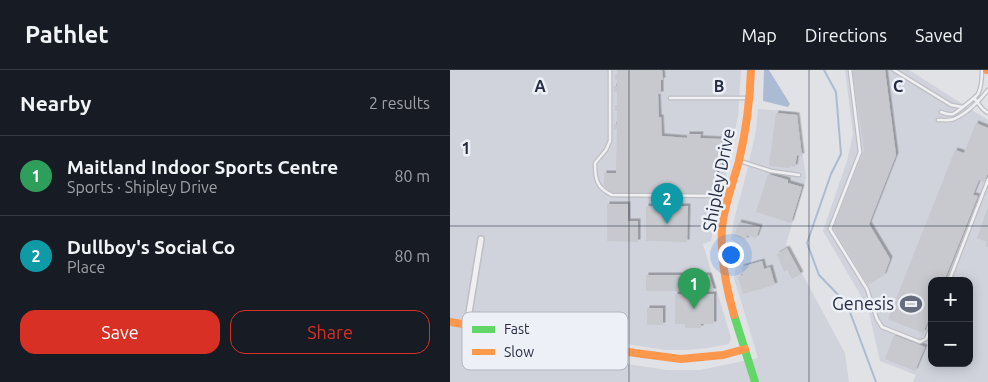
<!DOCTYPE html>
<meta charset="utf-8">
<style>
body{margin:0;font-family:Ubuntu,sans-serif;background:#242831;color:#f1f3f6}
.controls{position:absolute;right:15px;bottom:15px;display:grid;overflow:hidden;border-radius:10px;box-shadow:0 2px 12px #0003}
.controls button{width:45px;height:45px;display:grid;place-items:center;padding:0;border:0;border-bottom:1px solid #363941;background:#171b24;color:#f1f3f6;font:25px sans-serif}
.you{position:absolute;left:280px;top:184px;width:18px;height:18px;margin:-12px;border:4px solid #fff;border-radius:50%;background:#1a73e8;box-shadow:0 0 0 8px #1a73e833}
.badge{display:grid;place-items:center;width:32px;height:32px;border-radius:50%;background:#d93025;color:#fff;font-size:16px;font-weight:700}
.pin{position:absolute;translate:-50% -41px;filter:drop-shadow(0 1px 2px #0008)}
.pin::after{content:'';position:absolute;top:26px;width:18px;height:15px;background:inherit;clip-path:polygon(0 0,100% 0,50% 100%)}
.list{margin:0;padding:0;list-style:none}
h2{display:flex;justify-content:space-between;align-items:center;height:65px;margin:0;padding:0 20px;font-size:21px}
h2 small{font-size:16px;font-weight:400;color:#9ea1a6}
.list li{display:grid;grid-template-columns:32px 1fr auto;gap:15px;align-items:center;box-sizing:border-box;height:80px;padding:0 20px;border-top:1px solid #363941}
.list b{display:block;font-size:19px;white-space:nowrap}
.list p{margin:0;font-size:16px;white-space:nowrap;color:#9ea1a6}
.list em{font-size:16px;font-style:normal;color:#9ea1a6}
.actions{display:flex;gap:10px;padding:15px 20px}
.actions a{flex:1;padding:11px 0;border:1px solid #d93025;border-radius:15px;text-align:center;font-size:18px;color:#d93025}
.actions .main{background:#d93025;color:#fff}
.map{position:relative;flex:none;width:538px;height:312px;overflow:hidden}
header{display:flex;align-items:center;gap:30px;box-sizing:border-box;height:70px;padding:0 25px;background:#171b24;border-bottom:1px solid #363941}
header strong{font-size:24px}
nav{display:flex;gap:28px;margin-inline-start:auto;font-size:18px}
main{display:flex}
aside{flex:1;background:#171b24}
.map>svg:first-child{display:block}
</style>
<header>
<strong>Pathlet</strong>
<nav><a>Map</a><a>Directions</a><a>Saved</a></nav>
</header>
<main>
<aside>
<h2>Nearby<small>2 results</small></h2>
<ul class="list">
<li><span class="badge" style="background:#2e9e5b">1</span><div><b>Maitland Indoor Sports Centre</b><p>Sports · Shipley Drive</p></div><em>80 m</em></li>
<li><span class="badge" style="background:#0f9aa8">2</span><div><b>Dullboy's Social Co</b><p>Place</p></div><em>80 m</em></li>
</ul>
<div class="actions"><a class="main">Save</a><a>Share</a></div>
</aside>
<div class="map">
<svg width="538" height="312" viewBox="0 0 538 312">
<defs>
<filter id="shadow"><feDropShadow dx="2.5" dy="-2.5" stdDeviation="0" flood-color="#0004"/></filter>
</defs>
<rect width="100%" height="100%" fill="#e0e2e6"/>
<path fill="#d0d3dc" fill-rule="evenodd" d="M 0,0 L 291,0 L 288,46 L 279,92 L 268,131 L 261,171 L 253,174 L 281,268 L 279,274 L 258,278 L 236,280 L 215,280 L 157,271 L 157,291 L 217,300 L 250,300 L 308,288 L 284,208 L 286,198 L 291,190 L 291,181 L 288,174 L 281,169 L 284,150 L 298,97 L 306,60 L 308,39 L 347,42 L 356,108 L 336,174 L 395,283 L 399,312 L 0,312 Z
M 395,0 L 459,0 L 538,50 L 538,312 L 463,312 L 466,305 L 430,291 L 418,238 L 373,161 L 397,91 L 403,64 ZM 482,211 L 519,211 L 519,293 L 482,293 Z"/>
<path fill="#acbbd4" d="M 314,0 L 319,0 L 340,34 L 338,37 L 313,31 Z"/>
<g fill="none" stroke-linecap="round" stroke-linejoin="round">
<path stroke="#acbbd4" stroke-width="2" d="M 374,0 L 386,22 L 391,84 L 381,104 L 357,173 L 369,205 L 397,234 L 426,312"/>
</g>
<path fill="#c7c9ce" filter="url(#shadow)" d="M 167,0 L 212,0 L 213,10 L 211,10 L 211,24 L 208,24 L 209,47 L 211,47 L 212,66 L 237,68 L 237,64 L 251,64 L 250,68 L 271,69 L 272,101 L 267,101 L 267,124 L 192,123 L 192,125 L 162,124 L 154,116 L 154,103 L 166,103 L 167,59 L 164,60 L 164,54 L 167,54 L 167,41 L 165,41 L 165,35 L 167,35 L 167,22 L 164,22 L 164,16 L 167,16 L 167,10 L 165,10 L 165,4 L 167,4 Z
M 402,0 L 435,0 L 446,85 L 419,154 L 440,189 L 434,205 L 418,215 L 383,158 L 414,80 Z
M 326,43 L 347,45 L 352,86 L 347,85 L 345,97 L 340,96 L 340,98 L 319,96 Z
M 526,53 L 538,58 L 538,103 L 534,112 L 529,110 L 523,125 L 528,126 L 494,211 L 482,211 L 482,241 L 473,263 L 438,249 L 505,80 L 514,83 Z
M 318,104 L 338,110 L 338,113 L 352,117 L 341,153 L 306,142 Z
M 157,134 L 178,134 L 178,151 L 188,151 L 188,172 L 157,171 Z
M 196,136 L 238,136 L 237,172 L 196,171 Z
M 538,137 L 538,177 L 535,176 L 537,172 L 527,168 Z
M 289,152 L 310,157 L 306,168 L 297,165 L 296,170 L 284,166 Z
M 337,178 L 351,204 L 342,209 L 337,200 L 334,202 L 327,184 Z
M 312,191 L 314,199 L 320,197 L 325,215 L 293,224 L 288,207 L 293,205 L 291,197 Z
M 196,205 L 259,205 L 264,221 L 196,221 Z
M 225,224 L 264,224 L 264,254 L 251,254 L 251,258 L 235,258 L 235,254 L 225,254 Z
M 197,238 L 213,238 L 213,255 L 197,255 Z
M 444,265 L 475,277 L 465,301 L 435,289 Z"/>
<g fill="none" stroke-linecap="round" stroke-linejoin="round">
<g stroke="#bdbfc4" stroke-width="5">
<path id="lane" d="M 160,0 L 160,71 L 156,80 L 145,93 C 145,108 146,118 162,125 L 278,126
M 400,0 L 410,82 L 380,159 L 417,219 L 427,249 L 432,257 L 470,272 L 476,269 L 482,255
M 444,0 L 501,35 L 512,37
M 220,28 L 298,28
M 524,28 C 530,34 530,39 538,43
M 491,42 C 496,44 499,45 503,44 C 506,43 526,27 528,24 C 532,17 532,8 532,0
M 488,50 C 493,50 499,51 504,49 C 518,43 529,31 538,20
M 290,91 L 321,101 L 349,105
M 499,211 L 538,110"/>
</g>
<g stroke="#bdbfc4" stroke-width="8">
<path id="street" d="M 17,255 L 31,169"/>
</g>
<use href="#lane" stroke="#f0f0f3" stroke-width="2.5"/>
<use href="#street" stroke="#f0f0f3" stroke-width="5"/>
<path stroke="#63d668" stroke-width="8" d="M 284,245 L 305,312"/>
<path stroke="#ff974d" stroke-width="8" d="M 537,0 L 538,0
M 284,245 C 276,217 270,188 272,158 C 274,135 283,113 289,91 C 296,61 300,31 301,0
M 0,252 L 185,283 L 231,289 L 273,285 L 295,279"/>
</g>
<path fill="none" stroke="#252c41" stroke-width="1" stroke-opacity="0.55" d="M 179,0 L 179,312M 359,0 L 359,312M 0,156 L 538,156"/>
<defs>
<g id="stadium-bare" transform="scale(1.725)"><path d="M0-5a6.5 5 0 1 0 0 10a6.5 5 0 1 0 0-10ZM-3.5-1.8h7v3.6h-7Z" fill="#666c7b" stroke="#edf0f6" stroke-width="2.5" paint-order="stroke"/></g>
</defs>
<g fill-rule="evenodd">
<use href="#stadium-bare" x="461" y="234"/>
</g>
<g text-anchor="middle" stroke-width="5" stroke-linejoin="round" paint-order="stroke">
<g font-size="18" fill="#252c41" stroke="#edf0f6">
<text transform="translate(269 110) rotate(-79)" y="6">Shipley Drive</text>
</g>
<g font-size="18" fill="#252c41" stroke="#edf0f6" text-anchor="end">
<text x="444" y="240">Genesis</text>
</g>
</g>
<rect x="12" y="242" width="166" height="58" rx="8" fill="#edf0f6" stroke="#b1b5c0" stroke-width="1"/>
<rect x="22" y="256" width="23" height="7" fill="#63d668"/>
<rect x="22" y="279" width="23" height="6" fill="#ff974d"/>
<g font-size="14" fill="#252c41">
<text x="54" y="264">Fast</text>
<text x="54" y="287">Slow</text>
</g>
<g font-size="16" text-anchor="middle" font-weight="bold" fill="#252c41" stroke="#edf0f6" stroke-width="5" stroke-linejoin="round" paint-order="stroke">
<text x="90" y="22">A</text>
<text x="269" y="22">B</text>
<text x="448" y="22">C</text>
<text x="16" y="84">1</text>
</g>
</svg>
<div class="controls">
<button>+</button>
<button>−</button>
</div>
<div class="you"></div>
<div class="pin badge" style="left:244px;top:239px;background:#2e9e5b">1</div>
<div class="pin badge" style="left:217px;top:154px;background:#0f9aa8">2</div>
</div>
</main>
